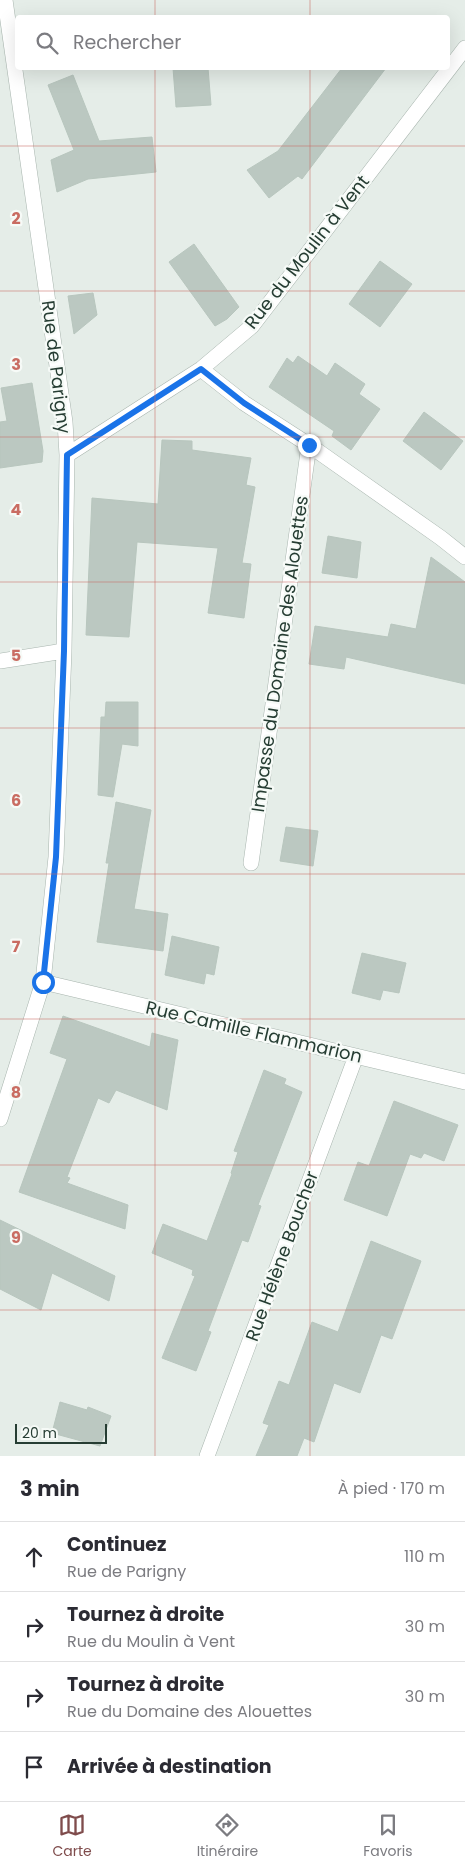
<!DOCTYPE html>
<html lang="fr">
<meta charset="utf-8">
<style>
body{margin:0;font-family:Poppins,sans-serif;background:#f7f7f7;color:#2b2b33}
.scale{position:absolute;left:15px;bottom:12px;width:92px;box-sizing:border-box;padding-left:5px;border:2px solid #263d33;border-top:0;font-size:14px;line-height:18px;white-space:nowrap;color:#263d33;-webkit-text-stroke:4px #f6faf7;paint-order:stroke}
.stop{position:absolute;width:15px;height:15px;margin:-11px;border:4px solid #1a73e8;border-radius:50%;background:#fff}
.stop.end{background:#1a73e8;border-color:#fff;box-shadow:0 1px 5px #0008}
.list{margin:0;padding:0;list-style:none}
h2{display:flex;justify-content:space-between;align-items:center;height:65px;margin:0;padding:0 20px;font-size:21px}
h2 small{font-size:16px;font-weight:400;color:#7c7c81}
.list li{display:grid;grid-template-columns:32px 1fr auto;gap:15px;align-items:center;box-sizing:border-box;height:70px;padding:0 20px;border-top:1px solid #e1e1e2}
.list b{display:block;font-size:19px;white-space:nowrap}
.list p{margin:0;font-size:16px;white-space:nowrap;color:#7c7c81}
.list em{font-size:16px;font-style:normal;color:#7c7c81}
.icon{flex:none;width:28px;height:28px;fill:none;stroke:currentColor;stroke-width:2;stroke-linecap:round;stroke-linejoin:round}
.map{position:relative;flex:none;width:465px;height:1456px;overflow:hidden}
.search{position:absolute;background:#fff;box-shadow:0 5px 20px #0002;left:15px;right:15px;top:15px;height:55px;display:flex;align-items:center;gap:12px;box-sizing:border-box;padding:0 18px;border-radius:5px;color:#7c7c81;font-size:19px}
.sheet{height:345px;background:#fff}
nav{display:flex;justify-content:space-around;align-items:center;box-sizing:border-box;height:70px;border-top:1px solid #e1e1e2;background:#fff;font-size:14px;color:#7c7c81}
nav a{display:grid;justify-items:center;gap:2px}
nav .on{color:#7f4c4c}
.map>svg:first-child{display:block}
</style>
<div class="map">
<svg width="465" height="1456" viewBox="0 0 465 1456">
<rect width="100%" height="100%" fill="#e5ede8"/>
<path fill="#bbc8c1" stroke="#b8c6be" d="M 173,68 L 208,68 L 211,105 L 176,107 Z
M 342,68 L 386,68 L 302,179 L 298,176 L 269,198 L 247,170 L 278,151 Z
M 73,75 L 99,141 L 152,137 L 156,172 L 88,179 L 57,192 L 51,160 L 74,150 L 48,85 Z
M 194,244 L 239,307 L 227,319 L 215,326 L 169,262 Z
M 380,261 L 412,284 L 380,327 L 349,304 Z
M 93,293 L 97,315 L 74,334 L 68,296 Z
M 298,356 L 327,376 L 335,363 L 365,384 L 359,394 L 380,409 L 351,450 L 332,436 L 334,431 L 269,387 L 287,358 L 293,363 Z
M 32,383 L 43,451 L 42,462 L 0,468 L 0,422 L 7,421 L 1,388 Z
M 424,412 L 463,441 L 441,470 L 403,441 Z
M 162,440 L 192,441 L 192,450 L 251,458 L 246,485 L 255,487 L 242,563 L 251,564 L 244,618 L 208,613 L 218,548 L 137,542 L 129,637 L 86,635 L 92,498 L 158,504 Z
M 328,536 L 361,542 L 357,578 L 322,573 Z
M 431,557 L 465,582 L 465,684 L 346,657 L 344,669 L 309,664 L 315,626 L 388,637 L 391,624 L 416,629 Z
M 106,702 L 138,702 L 138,746 L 122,744 L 113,797 L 98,795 L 101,717 L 105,717 Z
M 116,802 L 151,810 L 134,909 L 168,914 L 163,951 L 97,942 L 109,863 L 106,863 Z
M 286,827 L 318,831 L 313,866 L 280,861 Z
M 172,936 L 219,947 L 214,975 L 206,973 L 204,984 L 165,975 Z
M 362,953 L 406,963 L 399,993 L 383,990 L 380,1000 L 352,993 Z
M 63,1016 L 150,1047 L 152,1033 L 178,1040 L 167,1110 L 116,1090 L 109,1103 L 98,1098 L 67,1177 L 70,1178 L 67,1183 L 128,1205 L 125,1229 L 19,1192 L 67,1059 L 50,1053 Z
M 264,1070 L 286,1079 L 284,1084 L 302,1092 L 258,1205 L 261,1206 L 248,1242 L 242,1240 L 208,1331 L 211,1332 L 196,1371 L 162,1358 L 195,1276 L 192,1275 L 193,1270 L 152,1253 L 163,1224 L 207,1241 L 232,1174 L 231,1173 L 238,1152 L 234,1151 Z
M 394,1101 L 458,1125 L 444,1161 L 424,1153 L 421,1158 L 410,1154 L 387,1216 L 344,1200 L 358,1162 L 369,1166 Z
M 0,1220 L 115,1276 L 109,1301 L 52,1273 L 41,1310 L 0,1289 Z
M 371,1241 L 421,1261 L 392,1339 L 381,1335 L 360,1393 L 334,1383 L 314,1442 L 304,1438 L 297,1456 L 256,1456 L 269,1425 L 263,1423 L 279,1381 L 289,1385 L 312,1322 L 338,1332 Z
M 60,1402 L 87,1410 L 88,1407 L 111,1416 L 100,1446 L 52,1433 Z"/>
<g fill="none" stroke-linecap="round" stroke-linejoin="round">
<g stroke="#a8b5ae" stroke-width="16">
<path id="minor" d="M 201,369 L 244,403 L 309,445 L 441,538 L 465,557
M 67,455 L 201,369 L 252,326 L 465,48
M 0,661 L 64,651
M 251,863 L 309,445
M 43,982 L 465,1082
M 0,1119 L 43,982 L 56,857 L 64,651 L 67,455 L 65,422 L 5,0
M 207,1456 L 356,1056"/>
</g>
<use href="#minor" stroke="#fff" stroke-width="15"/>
</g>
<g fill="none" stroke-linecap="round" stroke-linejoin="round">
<path stroke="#1a73e8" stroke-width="6" d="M 43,982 L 56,857 L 64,651 L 67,455 L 201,369 L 244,403 L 309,445"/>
</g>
<path fill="none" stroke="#c96c62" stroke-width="1" stroke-opacity="0.55" d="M 155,0 L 155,18M 310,0 L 310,18M 155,68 L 155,1456M 310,68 L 310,1456M 0,146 L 465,146M 0,291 L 465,291M 0,437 L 465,437M 0,582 L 465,582M 0,728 L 465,728M 0,874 L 465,874M 0,1019 L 465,1019M 0,1165 L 465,1165M 0,1310 L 465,1310"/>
<g text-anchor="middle" stroke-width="4.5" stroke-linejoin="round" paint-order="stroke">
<g font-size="18" fill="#263d33" stroke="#f6faf7">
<text transform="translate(307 252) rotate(-52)" y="6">Rue du Moulin à Vent</text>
<text transform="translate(56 367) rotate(83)" y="6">Rue de Parigny</text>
<text transform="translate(280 654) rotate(-82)" y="6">Impasse du Domaine des Alouettes</text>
<text transform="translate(254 1032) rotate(13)" y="6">Rue Camille Flammarion</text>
<text transform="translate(282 1256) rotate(-70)" y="6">Rue Hélène Boucher</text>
</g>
</g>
<g font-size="16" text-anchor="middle" font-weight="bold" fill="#c96c62" stroke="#f6faf7" stroke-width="4.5" stroke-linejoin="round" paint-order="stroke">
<text x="16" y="224">2</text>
<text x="16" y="370">3</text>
<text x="16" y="515">4</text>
<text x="16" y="661">5</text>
<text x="16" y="806">6</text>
<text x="16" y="952">7</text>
<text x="16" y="1098">8</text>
<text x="16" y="1243">9</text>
</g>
</svg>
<div class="scale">20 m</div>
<div class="stop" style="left:43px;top:982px"></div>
<div class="stop end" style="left:309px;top:445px"></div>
<div class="search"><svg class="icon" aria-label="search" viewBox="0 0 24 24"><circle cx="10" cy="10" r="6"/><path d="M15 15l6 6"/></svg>Rechercher</div>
</div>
<section class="sheet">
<h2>3 min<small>À pied · 170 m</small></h2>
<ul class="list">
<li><svg class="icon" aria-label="ahead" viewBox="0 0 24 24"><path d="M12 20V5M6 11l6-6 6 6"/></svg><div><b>Continuez</b><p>Rue de Parigny</p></div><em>110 m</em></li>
<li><svg class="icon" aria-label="right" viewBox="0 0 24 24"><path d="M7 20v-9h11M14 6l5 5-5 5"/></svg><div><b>Tournez à droite</b><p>Rue du Moulin à Vent</p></div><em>30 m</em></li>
<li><svg class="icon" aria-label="right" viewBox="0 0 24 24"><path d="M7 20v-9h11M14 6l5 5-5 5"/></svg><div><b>Tournez à droite</b><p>Rue du Domaine des Alouettes</p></div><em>30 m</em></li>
<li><svg class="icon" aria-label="arrive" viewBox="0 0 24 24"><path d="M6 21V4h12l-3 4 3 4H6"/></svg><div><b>Arrivée à destination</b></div></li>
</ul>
</section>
<nav>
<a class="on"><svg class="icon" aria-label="map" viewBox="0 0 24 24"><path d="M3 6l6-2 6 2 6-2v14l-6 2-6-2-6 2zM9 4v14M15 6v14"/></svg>Carte</a>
<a><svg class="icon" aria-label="directions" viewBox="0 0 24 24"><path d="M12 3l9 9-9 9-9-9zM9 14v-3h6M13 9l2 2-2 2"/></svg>Itinéraire</a>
<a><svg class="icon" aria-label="saved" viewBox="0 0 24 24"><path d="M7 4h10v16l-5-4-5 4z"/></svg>Favoris</a>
</nav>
